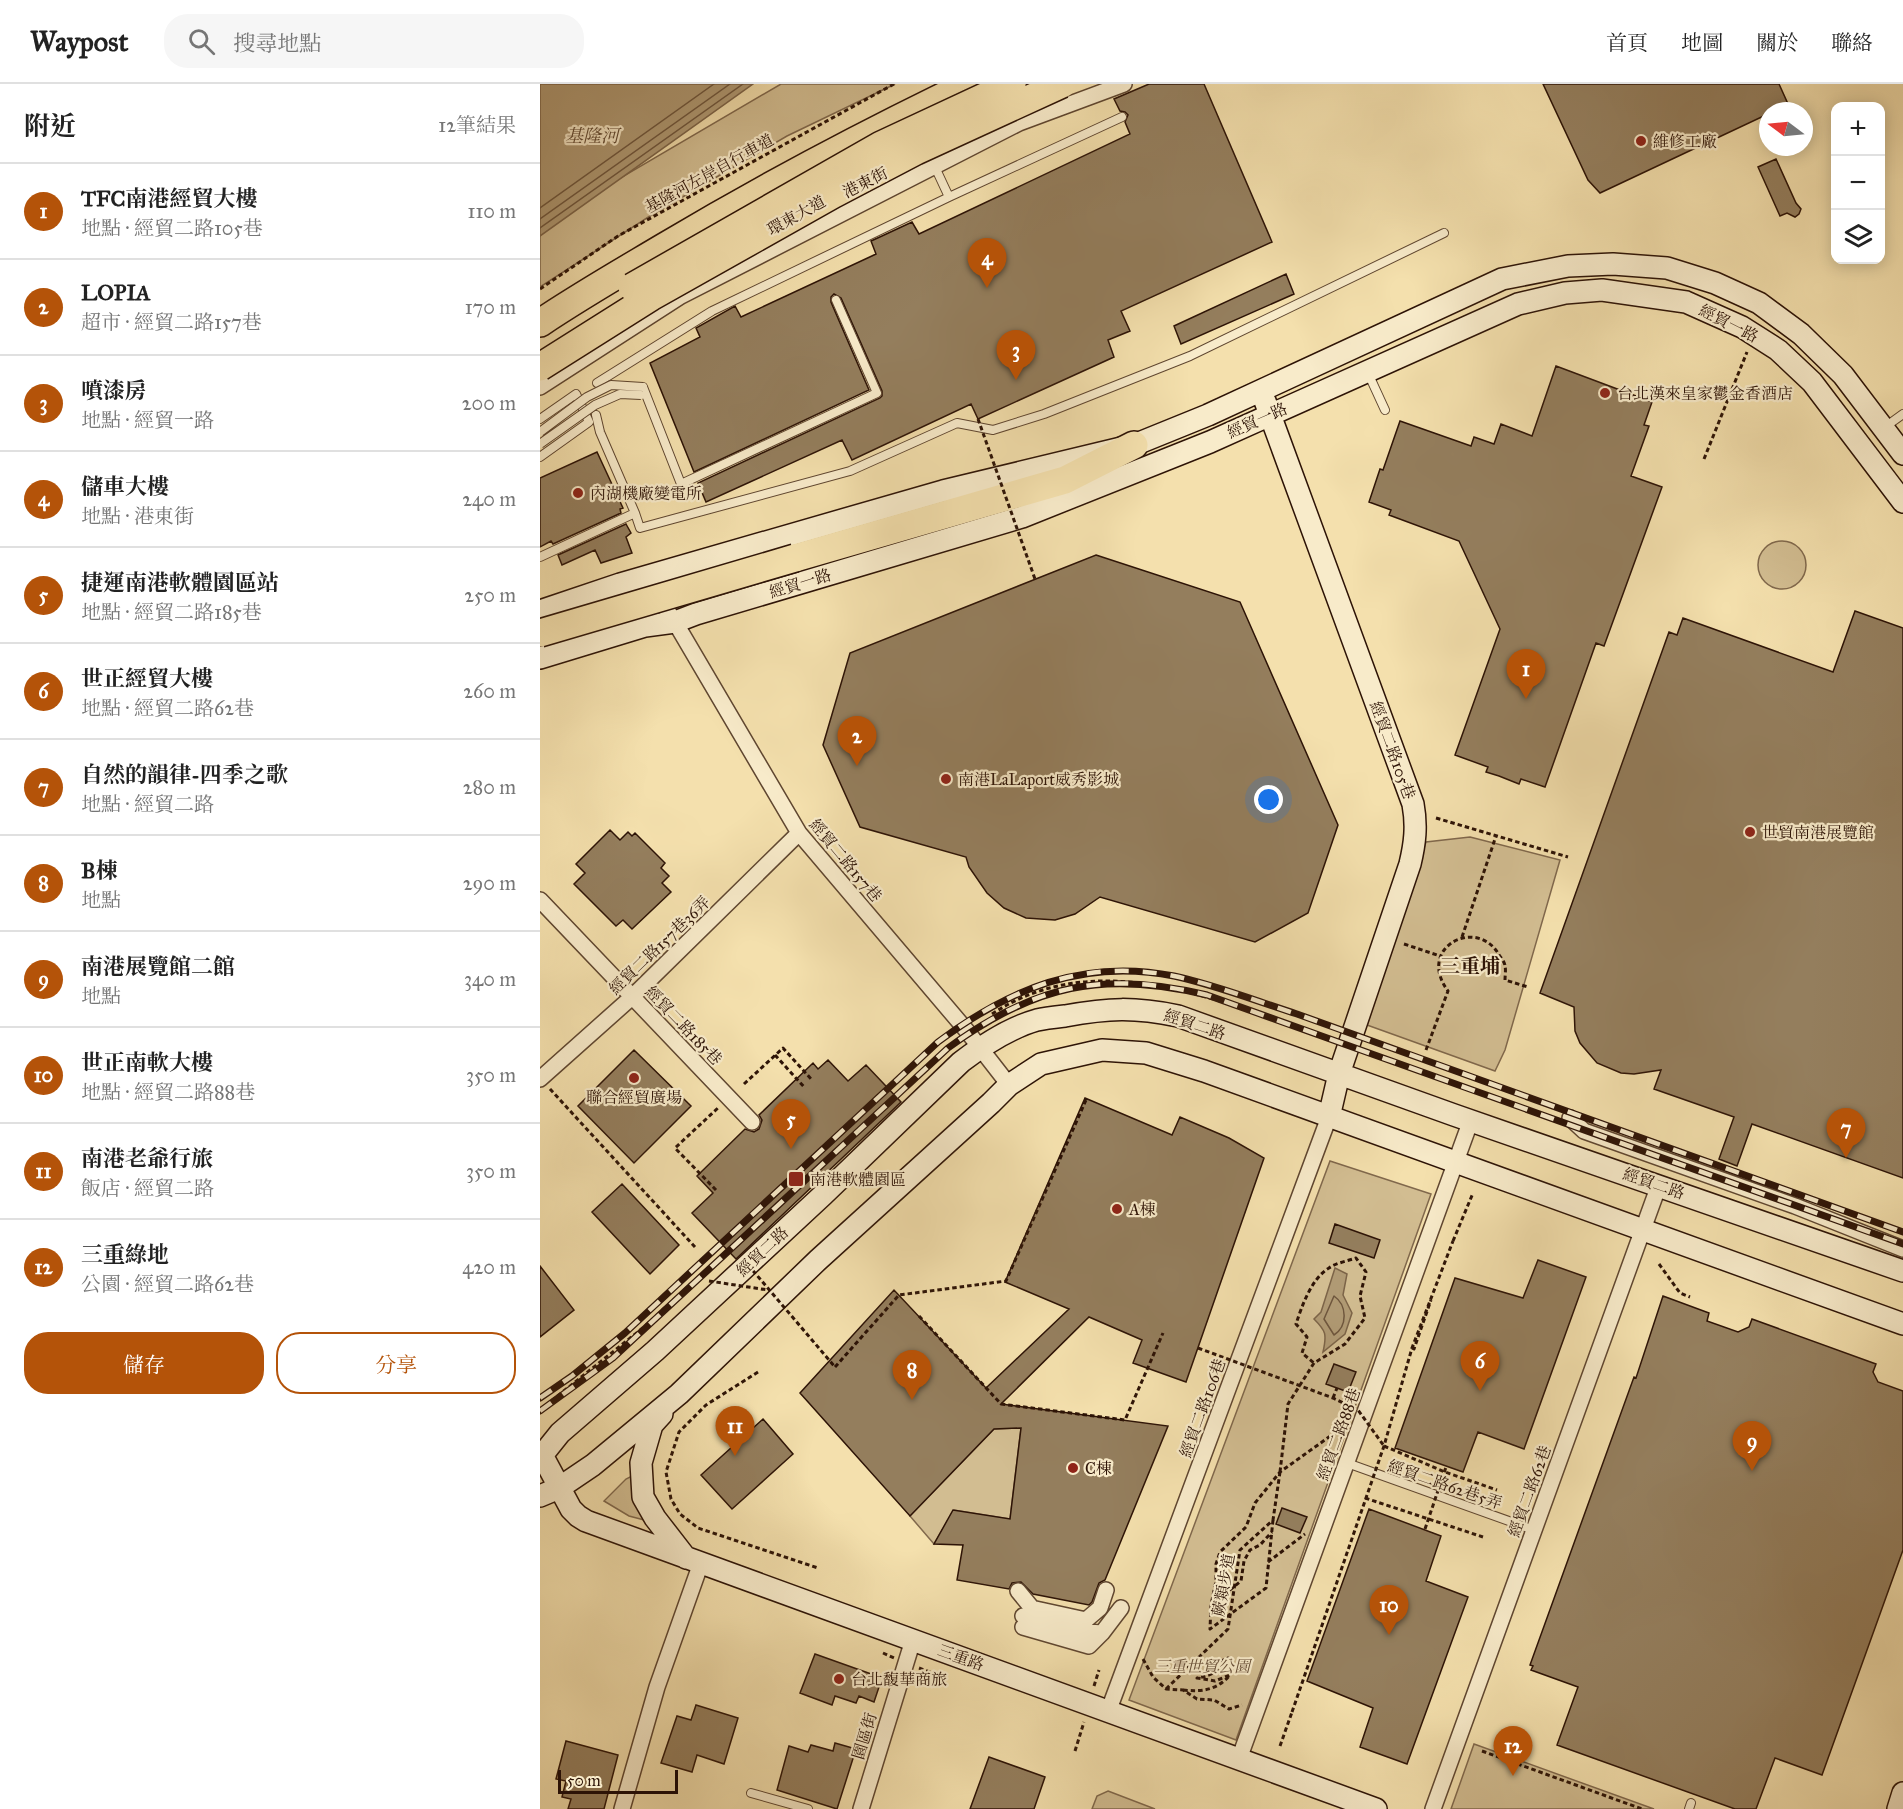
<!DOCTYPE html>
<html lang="zh-TW">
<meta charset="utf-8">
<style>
body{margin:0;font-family:"IM FELL Great Primer","Noto Serif TC",serif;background:#f6f6f6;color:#222}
.controls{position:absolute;right:18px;top:18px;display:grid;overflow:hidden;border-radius:12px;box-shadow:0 3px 15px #0003}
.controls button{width:54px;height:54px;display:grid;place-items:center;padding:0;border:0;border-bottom:2px solid #e0e0e0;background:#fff;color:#222;font:30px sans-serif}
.compass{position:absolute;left:1219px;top:18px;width:54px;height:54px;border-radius:50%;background:#fff;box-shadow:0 3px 15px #0003;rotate:286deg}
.scale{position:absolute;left:18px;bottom:15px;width:120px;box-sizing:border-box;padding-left:6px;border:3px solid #2d1306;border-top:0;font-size:16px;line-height:21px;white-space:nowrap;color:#2d1306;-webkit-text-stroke:4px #f8ebca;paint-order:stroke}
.you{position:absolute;left:729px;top:716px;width:21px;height:21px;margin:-15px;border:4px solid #fff;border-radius:50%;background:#1a73e8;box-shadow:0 0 0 9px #1a73e833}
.badge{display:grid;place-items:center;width:39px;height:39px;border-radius:50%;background:#b45309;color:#fff;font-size:20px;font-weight:700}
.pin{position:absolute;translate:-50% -50px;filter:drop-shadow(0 2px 3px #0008)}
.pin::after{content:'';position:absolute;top:32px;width:21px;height:18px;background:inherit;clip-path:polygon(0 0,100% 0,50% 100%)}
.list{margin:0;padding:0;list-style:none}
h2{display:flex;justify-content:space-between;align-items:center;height:78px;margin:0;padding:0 24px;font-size:26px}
h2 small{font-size:20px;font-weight:400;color:#767676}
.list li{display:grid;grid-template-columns:39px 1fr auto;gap:18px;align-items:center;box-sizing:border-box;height:96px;padding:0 24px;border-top:2px solid #e0e0e0}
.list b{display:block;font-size:22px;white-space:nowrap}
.list p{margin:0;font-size:20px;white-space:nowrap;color:#767676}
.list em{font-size:20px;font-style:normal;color:#767676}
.actions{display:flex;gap:12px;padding:18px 24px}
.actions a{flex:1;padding:14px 0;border:2px solid #b45309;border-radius:24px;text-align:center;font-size:21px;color:#b45309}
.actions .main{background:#b45309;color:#fff}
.icon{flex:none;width:33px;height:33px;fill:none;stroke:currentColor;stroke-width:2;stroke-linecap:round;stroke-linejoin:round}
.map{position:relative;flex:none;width:1363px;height:1725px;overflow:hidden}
header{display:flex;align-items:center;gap:36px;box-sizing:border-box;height:84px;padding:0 30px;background:#fff;border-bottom:2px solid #e0e0e0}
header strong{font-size:28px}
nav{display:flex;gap:33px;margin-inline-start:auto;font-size:21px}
.search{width:420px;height:54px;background:#f6f6f6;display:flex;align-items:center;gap:15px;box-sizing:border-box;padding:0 21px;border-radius:24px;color:#767676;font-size:22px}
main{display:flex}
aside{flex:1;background:#fff}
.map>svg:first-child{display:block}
</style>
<header>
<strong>Waypost</strong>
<div class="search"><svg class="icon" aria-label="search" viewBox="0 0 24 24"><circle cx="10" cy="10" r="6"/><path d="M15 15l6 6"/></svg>搜尋地點</div>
<nav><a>首頁</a><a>地圖</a><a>關於</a><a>聯絡</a></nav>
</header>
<main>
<aside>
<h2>附近<small>12筆結果</small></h2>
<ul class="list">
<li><span class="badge">1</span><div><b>TFC南港經貿大樓</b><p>地點 · 經貿二路105巷</p></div><em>110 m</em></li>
<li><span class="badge">2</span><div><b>LOPIA</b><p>超市 · 經貿二路157巷</p></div><em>170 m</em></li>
<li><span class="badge">3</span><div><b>噴漆房</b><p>地點 · 經貿一路</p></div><em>200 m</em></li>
<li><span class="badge">4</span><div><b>儲車大樓</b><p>地點 · 港東街</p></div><em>240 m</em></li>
<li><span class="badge">5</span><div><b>捷運南港軟體園區站</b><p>地點 · 經貿二路185巷</p></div><em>250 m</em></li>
<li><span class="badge">6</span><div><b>世正經貿大樓</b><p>地點 · 經貿二路62巷</p></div><em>260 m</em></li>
<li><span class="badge">7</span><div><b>自然的韻律-四季之歌</b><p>地點 · 經貿二路</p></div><em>280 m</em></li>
<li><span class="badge">8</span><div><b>B棟</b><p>地點</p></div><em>290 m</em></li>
<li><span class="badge">9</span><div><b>南港展覽館二館</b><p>地點</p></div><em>340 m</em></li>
<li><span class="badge">10</span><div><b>世正南軟大樓</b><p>地點 · 經貿二路88巷</p></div><em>350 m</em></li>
<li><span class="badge">11</span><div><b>南港老爺行旅</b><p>飯店 · 經貿二路</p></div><em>350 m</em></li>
<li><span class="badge">12</span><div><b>三重綠地</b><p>公園 · 經貿二路62巷</p></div><em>420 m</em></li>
</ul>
<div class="actions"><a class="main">儲存</a><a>分享</a></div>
</aside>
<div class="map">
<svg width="1363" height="1725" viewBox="0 0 1363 1725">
<rect width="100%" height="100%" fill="#f4e0ad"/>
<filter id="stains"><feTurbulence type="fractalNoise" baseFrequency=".00333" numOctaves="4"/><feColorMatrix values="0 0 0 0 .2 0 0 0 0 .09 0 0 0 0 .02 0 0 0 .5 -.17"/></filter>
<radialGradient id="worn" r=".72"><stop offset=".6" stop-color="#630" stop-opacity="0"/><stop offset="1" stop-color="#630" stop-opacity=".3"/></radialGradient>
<path fill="#d2bd91" stroke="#80684c" stroke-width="1.5" d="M 241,0 L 355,0 L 247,52 L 110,132 L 0,203 L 0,141 Z
M1218 481a24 24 0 1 1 48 0a24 24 0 1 1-48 0Z
M 930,753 L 1020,776 L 965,966 L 955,987 L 827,941 L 886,758 Z
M 790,1077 L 891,1110 L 696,1656 L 589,1616 Z
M 481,1344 L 470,1435 L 414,1426 L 394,1460 L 370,1432 L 454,1345 Z
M 102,1387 L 108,1437 L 89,1432 L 64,1417 L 86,1395 Z
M 934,1660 L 1114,1725 L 911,1725 Z
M 568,1707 L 615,1725 L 552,1725 L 557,1712 Z"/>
<path fill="#b09a74" stroke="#7c6448" stroke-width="1.5" d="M 0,0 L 213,0 L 0,152 Z
M 795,1184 L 807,1190 L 803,1211 L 812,1229 L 805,1250 L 783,1268 C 787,1250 786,1247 774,1235 L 781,1228 Z"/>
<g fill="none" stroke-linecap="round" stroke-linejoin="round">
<path stroke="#6e563d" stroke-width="1.5" d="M 0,124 L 174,0
M 0,135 L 190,0
M 0,144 L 203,0
M 794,1212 C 807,1221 808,1242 794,1251 L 784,1235 Z"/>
</g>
<path fill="#947e5d" stroke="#2d1306" stroke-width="1.5" d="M 609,0 L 664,0 L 732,158 L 581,227 L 590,247 L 568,256 L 574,273 L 438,335 L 431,320 L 312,376 L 302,356 L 166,418 L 158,399 L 340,314 L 342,312 L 342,307 L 301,214 L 294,210 L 291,213 L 291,218 L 329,306 L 154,388 L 110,279 L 160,253 L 156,244 L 195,222 L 201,233 L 336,170 L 331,157 L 342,152 L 372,138 L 379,150 L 590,50 L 585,38 L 588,31 L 585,28 L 580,27 L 574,15 Z
M 1003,0 L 1239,0 L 1248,20 L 1234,27 L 1228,27 L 1228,30 L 1060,109 L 1048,96 Z
M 1236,75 L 1256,119 L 1261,125 L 1259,130 L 1255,133 L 1247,129 L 1240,132 L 1218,83 Z
M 746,190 L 754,210 L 641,260 L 634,242 Z
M 1016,282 L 1112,318 L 1104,341 L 1109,342 L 1091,392 L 1122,403 L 1064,562 L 1056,559 L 1005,703 L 981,695 L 979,700 L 959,692 L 946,688 L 948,683 L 915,671 L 960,545 L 919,457 L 849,431 L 851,426 L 829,418 L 840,385 L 843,386 L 860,337 L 931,362 L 934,353 L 954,360 L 961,340 L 992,352 Z
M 57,368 L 83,424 L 80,425 L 81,429 L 13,460 L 11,457 L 0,463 L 0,394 Z
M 86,440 L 91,449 L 86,453 L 92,469 L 61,479 L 55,466 L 22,481 L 18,471 Z
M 556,471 L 700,518 L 798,741 L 768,829 L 715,858 L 560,813 L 535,830 L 515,836 L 486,834 L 464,824 L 447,809 L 429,783 L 426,773 L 320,743 L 283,661 L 310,569 Z
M 1315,527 L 1363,544 L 1363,1094 L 1212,1040 L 1197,1082 L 1179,1075 L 1194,1033 L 1114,1005 L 1121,986 L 1094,990 L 1081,989 L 1057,979 L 1040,959 L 1035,947 L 1034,923 L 1000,909 L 1129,548 L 1137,551 L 1143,534 L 1293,588 Z
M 70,746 L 80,756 L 88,748 L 92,752 L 95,749 L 125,779 L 121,784 L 129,792 L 122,799 L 131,808 L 92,845 L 83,836 L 76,842 L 34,800 L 45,789 L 36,780 Z
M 94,966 L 151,1022 L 94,1079 L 38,1022 Z
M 288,976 L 308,997 L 326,981 L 361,1018 L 196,1175 L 152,1129 L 173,1109 L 157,1092 L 205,1045 L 214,1048 L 219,1045 L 222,1036 L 219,1031 L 273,979 L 278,985 Z
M 545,1014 L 632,1051 L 640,1033 L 689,1054 L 724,1074 L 646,1298 L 593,1279 L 602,1256 L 549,1233 L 461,1320 L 628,1342 L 565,1496 L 559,1499 L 552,1518 L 549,1521 L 493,1510 L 481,1498 L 472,1499 L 469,1505 L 417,1496 L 423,1461 L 394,1460 L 413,1426 L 470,1435 L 481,1344 L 454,1345 L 370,1432 L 260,1309 L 354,1206 L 446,1304 L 529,1225 L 465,1198 Z
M 82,1100 L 139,1161 L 110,1190 L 52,1128 Z
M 795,1140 L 840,1156 L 834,1174 L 789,1159 Z
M 998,1176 L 1046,1193 L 984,1365 L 938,1348 L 923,1388 L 855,1364 L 915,1194 L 983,1214 Z
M 0,1182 L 34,1226 L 0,1253 Z
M 1123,1212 L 1169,1229 L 1167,1237 L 1198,1248 L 1209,1243 L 1212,1235 L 1336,1280 L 1333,1288 L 1338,1298 L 1363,1307 L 1363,1466 L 1282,1691 L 1235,1674 L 1216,1725 L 1195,1725 L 1017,1661 L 1038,1603 L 991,1586 L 993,1582 L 990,1581 L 1094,1293 L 1096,1294 Z
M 794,1280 L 816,1288 L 808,1308 L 786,1300 Z
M 223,1335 L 253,1370 L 192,1425 L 161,1391 Z
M 742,1424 L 767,1433 L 760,1449 L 736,1440 Z
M 829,1425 L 901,1452 L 886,1497 L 928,1513 L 867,1680 L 820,1663 L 833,1624 L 767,1597 Z
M 275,1570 L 334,1591 L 331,1600 L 339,1603 L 334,1618 L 319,1612 L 316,1619 L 295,1612 L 292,1621 L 260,1609 Z
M 156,1621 L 198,1634 L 184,1680 L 157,1671 L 152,1688 L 121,1679 L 137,1632 L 151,1636 Z
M 26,1657 L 78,1671 L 64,1725 L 28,1725 L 31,1715 L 22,1713 L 26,1697 L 16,1695 Z
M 295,1659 L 316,1665 L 297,1725 L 237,1706 L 249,1662 L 268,1668 L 271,1661 L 293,1667 Z
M 449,1673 L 505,1693 L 494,1725 L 430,1725 Z"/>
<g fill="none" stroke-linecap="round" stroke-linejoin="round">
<g stroke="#5f4630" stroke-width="10">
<path id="lane" d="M 395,83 L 409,113
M 828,289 L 845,326
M 57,299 L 172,227 L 409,113 L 582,33
M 103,303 L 141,400 L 337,309 L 296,216
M 0,335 L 36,310 L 49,338 L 0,373
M 1345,343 L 1363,330
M 95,429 L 100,444 L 310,387 L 417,339 L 453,346 L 504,330 L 650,272 L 904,149
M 0,473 L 95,429 L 60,348 L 56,331
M 807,1379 L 994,1446
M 211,1709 L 268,1725
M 1149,1725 L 1151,1719"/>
</g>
<g stroke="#5f4630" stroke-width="18">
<path id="street" d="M 0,303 L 141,212 L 479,39 L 584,0
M 116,510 L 135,538 L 259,749 L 427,947 L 469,1001
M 0,816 L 212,1038
M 0,995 L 92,913 L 259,749
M 1030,1034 L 1044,1047 L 1255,1122 L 1363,1165
M 478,1507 L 496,1529
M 491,1524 L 546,1536 L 560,1524 L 566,1506
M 483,1532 L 534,1547 L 562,1549
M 483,1543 L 549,1562 L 562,1549 L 581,1524
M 568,1628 L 789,1033
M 699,1675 L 931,1036
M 82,1725 L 117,1603 L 161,1479
M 321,1725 L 373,1556
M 893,1725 L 1119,1101"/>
</g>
<g stroke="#2d1306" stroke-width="24">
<path id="secondary" d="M 725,317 L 873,720 C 877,742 875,759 870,780 L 799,990 L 789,1033
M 0,527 L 80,500 L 403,407 L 594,361 L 668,331 L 962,195 L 1028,182 L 1073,180 L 1127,184 L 1175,199 L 1219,219 L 1261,250 L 1303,291 L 1363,370
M 0,574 L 105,542 L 135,538 L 156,530 L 482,433 L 670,358 L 978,220 L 1025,209 L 1062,206 L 1146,218 L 1202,243 L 1238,266 L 1272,298 L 1363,418
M 122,1330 L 112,1341 L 101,1379 L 103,1413 L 115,1434 L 146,1474
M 2,1371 L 31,1425 L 38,1432 L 46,1437 L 836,1725
M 0,1374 L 20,1349 L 115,1267 L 283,1111 L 421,978 C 442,962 472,943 497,936 C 506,934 516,933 525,932 C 569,924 594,923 638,932 L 914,1031 L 1363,1187
M 0,1412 L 19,1404 L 53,1381 L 139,1310 L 278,1176 L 451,1019 L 469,1001 L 501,980 L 562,966 L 606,969 L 664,987 L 1363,1240
M 1358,1725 L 1363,1709"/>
</g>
<g stroke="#2d1306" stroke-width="30">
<path id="highway" d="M 0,239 C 40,212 82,188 124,163 C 223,104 325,50 429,0
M 255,474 L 525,396 L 594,361"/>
</g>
<path stroke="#2d1306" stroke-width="3" stroke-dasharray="4.5 3" stroke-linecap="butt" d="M 0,205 L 78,152 L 354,0
M 1164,375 L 1207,268
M 896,734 L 1028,773
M 922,853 L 956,752
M 864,860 L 900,872
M 452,930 C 556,861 677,916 782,952
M 886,966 L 908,907 C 876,864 935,833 958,869 C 960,873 965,878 965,882 C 966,886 965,892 965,896 L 988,903
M 235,971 L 265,1004
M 204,1000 L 243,964 L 272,996
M 10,1005 L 155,1163
M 176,1106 L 135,1064 L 179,1023
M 913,1157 L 933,1109
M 1119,1180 L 1140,1209 L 1150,1213
M 379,1232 L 461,1320 L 585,1336 L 623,1249
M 872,1264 L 874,1265 L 891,1216
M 295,1283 L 359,1211 L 466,1197 L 546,1016
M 218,1288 L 166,1321 L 139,1348 L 126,1388 L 131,1415 L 140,1430 L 158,1444 L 278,1484
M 793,1314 L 797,1304
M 0,1326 L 104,1243 L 382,988
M 844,1362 L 905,1388 L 957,1406
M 740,1388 L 748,1320 L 774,1279 L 805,1260 L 825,1234 L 820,1212 L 826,1188 L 816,1174 C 807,1177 796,1179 789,1184 C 771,1195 762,1222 756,1240 L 767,1253 L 762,1269 L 774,1279
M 825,1414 L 943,1453
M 733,1436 L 726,1504 L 670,1545 L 671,1521 L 676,1497 L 676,1480 L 680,1468 L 706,1443 L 715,1419 L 740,1388 L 803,1343
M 728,1478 L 765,1450
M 672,1520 L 701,1497 L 704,1477 L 710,1466 L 720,1461 L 732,1448
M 343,1569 L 354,1574
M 603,1575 L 613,1593 L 626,1605 L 643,1606 L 657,1615 L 674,1616 L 689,1625 L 702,1621
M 379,1584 L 403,1593
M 554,1602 L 559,1586
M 643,1606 C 663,1608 677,1606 690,1591 L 675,1597 L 657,1594 C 672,1592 679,1586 688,1574 L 674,1580 L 661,1579
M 740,1662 L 752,1628
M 535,1667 L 544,1638
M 942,1667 L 1102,1725"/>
<use href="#lane" stroke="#f8ebca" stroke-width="8"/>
<use href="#street" stroke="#f8ebca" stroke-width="15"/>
<use href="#secondary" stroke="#f8ebca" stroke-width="21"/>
<use href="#highway" stroke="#f4e0ad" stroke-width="27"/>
<g stroke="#2d1306" stroke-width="7">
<path id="rail" d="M 0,1314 L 32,1292 L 85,1249 L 398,958 C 469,905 543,874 634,892 C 676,901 716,917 757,930 L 1363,1148
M 0,1327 L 73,1274 L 408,964 C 494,901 563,886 667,911 L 1363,1160"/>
</g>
<use href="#rail" stroke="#f8ebca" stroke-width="4.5" stroke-dasharray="14" stroke-linecap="butt"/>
<g stroke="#5f4630" stroke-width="10" stroke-linecap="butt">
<path id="lane-bridge" d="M 0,348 L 47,313 L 71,301 L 103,303
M 0,360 L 55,321 L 80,310 L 101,311"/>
</g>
<g stroke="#2d1306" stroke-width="30" stroke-linecap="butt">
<path id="highway-bridge" d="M 92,203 L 341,61 L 472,0
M 0,283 L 111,213 L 294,110 L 376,67 L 522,0
M 0,549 L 255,474"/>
</g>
<path stroke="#2d1306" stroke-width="3" stroke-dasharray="4.5 3" stroke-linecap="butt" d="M 438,335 L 495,495
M 203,1175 L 295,1283
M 169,1197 L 228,1206
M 658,1264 L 793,1314 L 818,1326 L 844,1362
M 885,1445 L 906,1383
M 626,1605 L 688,1545 L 700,1466 L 733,1436 L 740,1388
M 752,1628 L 844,1362 L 872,1264 L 913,1157"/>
<use href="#lane-bridge" stroke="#f8ebca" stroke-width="8"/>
<use href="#highway-bridge" stroke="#f4e0ad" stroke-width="27"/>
</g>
<g fill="#8f2418" stroke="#f8ebca" stroke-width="2">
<circle cx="1101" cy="57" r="6"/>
<circle cx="1065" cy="309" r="6"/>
<circle cx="38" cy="409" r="6"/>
<circle cx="406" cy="695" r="6"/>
<circle cx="1210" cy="748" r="6"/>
<circle cx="94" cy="994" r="6"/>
<rect x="248" y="1087" width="16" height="16" rx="3"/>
<circle cx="577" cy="1125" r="6"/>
<circle cx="533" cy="1384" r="6"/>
<circle cx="299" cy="1595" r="6"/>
</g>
<g text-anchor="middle" stroke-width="4.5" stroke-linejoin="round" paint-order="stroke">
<g font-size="16" fill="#2d1306" stroke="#f8ebca" text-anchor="start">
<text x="1113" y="63">維修工廠</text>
<text x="1077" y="315">台北漢來皇家鬱金香酒店</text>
<text x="50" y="415">內湖機廠變電所</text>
<text x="418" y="701">南港LaLaport威秀影城</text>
<text x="1222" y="754">世貿南港展覽館</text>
<text x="94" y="1019" text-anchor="middle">聯合經貿廣場</text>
<text x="270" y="1101">南港軟體園區</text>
<text x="589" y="1131">A棟</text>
<text x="545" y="1390">C棟</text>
<text x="311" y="1601">台北馥華商旅</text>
</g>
<g font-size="16" fill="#2d1306" stroke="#f8ebca">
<text transform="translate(169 89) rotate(-29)" y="6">基隆河左岸自行車道</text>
<text transform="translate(325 98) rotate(-27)" y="6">港東街</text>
<text transform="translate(256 131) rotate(-29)" y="6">環東大道</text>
<text transform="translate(1189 239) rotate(27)" y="6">經貿一路</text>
<text transform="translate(717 336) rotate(-24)" y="6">經貿一路</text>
<text transform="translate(260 499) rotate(-17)" y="6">經貿一路</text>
<text transform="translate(853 666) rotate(70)" y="6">經貿二路105巷</text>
<text transform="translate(306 776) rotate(50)" y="6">經貿二路157巷</text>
<text transform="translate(119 861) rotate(-44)" y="6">經貿二路157巷36弄</text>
<text transform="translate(655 940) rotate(18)" y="6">經貿二路</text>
<text transform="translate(144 941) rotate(46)" y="6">經貿二路185巷</text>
<text transform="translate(1114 1099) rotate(19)" y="6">經貿二路</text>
<text transform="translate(222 1167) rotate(-43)" y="6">經貿二路</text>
<text transform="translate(662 1324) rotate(-70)" y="6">經貿二路106巷</text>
<text transform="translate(798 1350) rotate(-70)" y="6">經貿二路88巷</text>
<text transform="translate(905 1400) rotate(19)" y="6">經貿二路62巷5弄</text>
<text transform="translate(989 1407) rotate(-70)" y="6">經貿二路62巷</text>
<text transform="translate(683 1501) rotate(-80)" y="6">蕨類步道</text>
<text transform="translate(421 1573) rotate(20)" y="6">三重路</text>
<text transform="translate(324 1652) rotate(-73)" y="6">園區街</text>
</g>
<g font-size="16" font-style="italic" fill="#674e37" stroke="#f8ebca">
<text x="662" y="1588">三重世貿公園</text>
</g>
<g font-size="18" font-style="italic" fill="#614932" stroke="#f8ebca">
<text x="52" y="58">基隆河</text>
</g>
<g font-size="20" font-weight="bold" fill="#2d1306" stroke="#f8ebca">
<text x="930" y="889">三重埔</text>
</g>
</g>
<rect width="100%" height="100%" filter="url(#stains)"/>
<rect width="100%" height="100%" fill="url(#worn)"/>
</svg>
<div class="controls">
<button>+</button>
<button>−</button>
<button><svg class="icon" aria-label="layers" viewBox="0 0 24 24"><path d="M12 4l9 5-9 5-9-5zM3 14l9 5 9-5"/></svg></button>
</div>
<svg class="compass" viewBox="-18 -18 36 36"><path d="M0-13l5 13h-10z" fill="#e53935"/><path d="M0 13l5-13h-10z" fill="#767676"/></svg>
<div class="scale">50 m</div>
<div class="you"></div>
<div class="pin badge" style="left:986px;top:615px">1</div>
<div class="pin badge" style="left:317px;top:682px">2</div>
<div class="pin badge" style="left:476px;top:296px">3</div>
<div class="pin badge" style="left:447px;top:204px">4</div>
<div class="pin badge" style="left:251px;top:1065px">5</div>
<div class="pin badge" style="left:940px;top:1307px">6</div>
<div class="pin badge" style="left:1306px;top:1074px">7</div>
<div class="pin badge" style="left:372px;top:1316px">8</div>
<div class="pin badge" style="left:1212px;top:1387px">9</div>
<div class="pin badge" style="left:849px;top:1551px">10</div>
<div class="pin badge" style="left:195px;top:1372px">11</div>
<div class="pin badge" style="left:973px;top:1692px">12</div>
</div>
</main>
